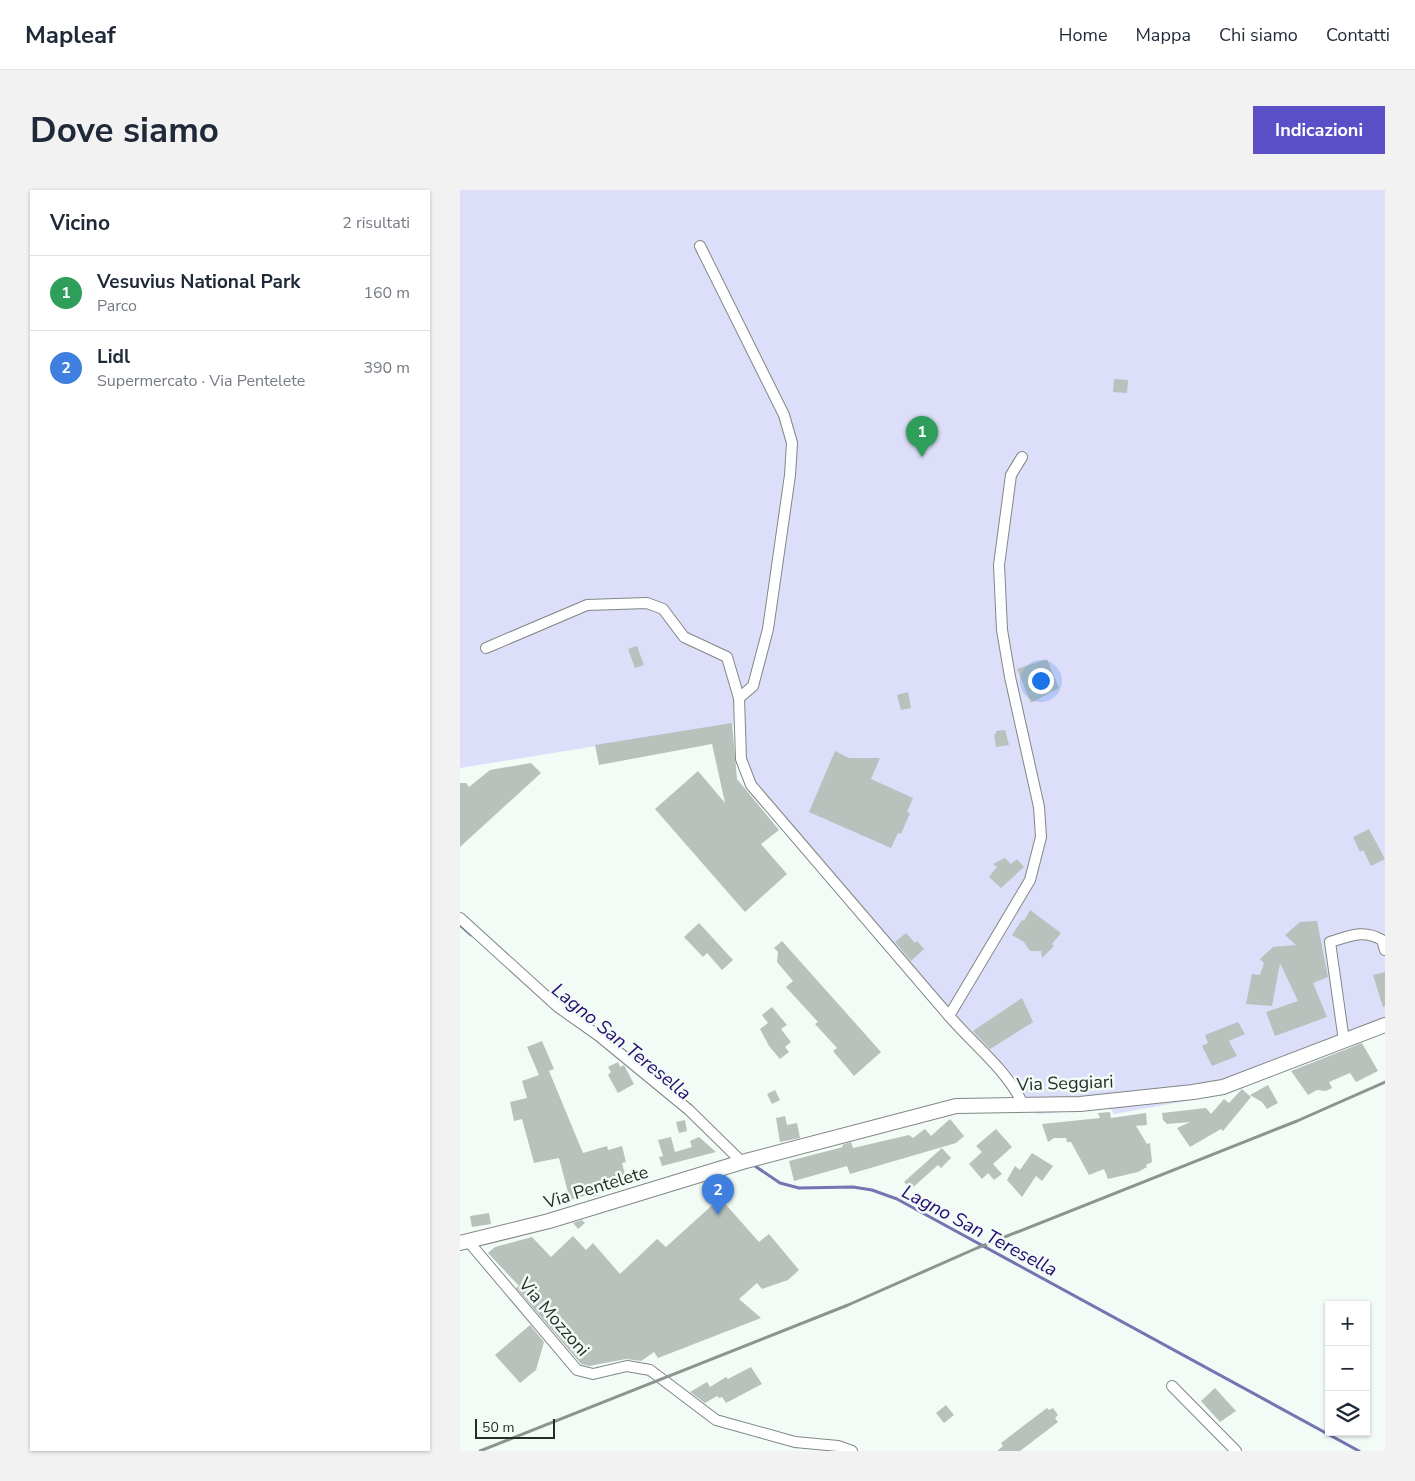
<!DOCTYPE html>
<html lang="it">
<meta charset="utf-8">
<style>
body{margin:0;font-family:"Nunito Sans",sans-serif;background:#f2f2f3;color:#1f2937}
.controls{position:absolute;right:15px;bottom:15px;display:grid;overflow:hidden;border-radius:0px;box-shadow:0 1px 4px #0004}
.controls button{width:45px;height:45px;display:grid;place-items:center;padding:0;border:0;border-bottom:1px solid #e0e1e3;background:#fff;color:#1f2937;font:25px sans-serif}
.scale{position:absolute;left:15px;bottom:12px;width:80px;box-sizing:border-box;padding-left:5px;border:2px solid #292d2a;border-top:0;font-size:14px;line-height:18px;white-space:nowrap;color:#292d2a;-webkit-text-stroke:4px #f2fbf6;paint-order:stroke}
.you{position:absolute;left:580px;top:490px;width:18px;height:18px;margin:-12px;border:4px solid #fff;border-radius:50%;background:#1a73e8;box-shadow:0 0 0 8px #1a73e833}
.badge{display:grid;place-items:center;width:32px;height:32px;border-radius:50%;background:#5b4fc7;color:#fff;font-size:16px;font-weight:700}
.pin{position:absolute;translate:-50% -41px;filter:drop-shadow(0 1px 2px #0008)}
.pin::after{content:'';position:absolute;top:26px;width:18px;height:15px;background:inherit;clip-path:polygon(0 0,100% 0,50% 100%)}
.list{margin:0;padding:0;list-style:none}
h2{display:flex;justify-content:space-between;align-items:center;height:65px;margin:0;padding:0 20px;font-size:21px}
h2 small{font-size:16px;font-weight:400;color:#747a83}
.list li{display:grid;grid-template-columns:32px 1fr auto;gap:15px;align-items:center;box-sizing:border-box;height:75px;padding:0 20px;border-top:1px solid #e0e1e3}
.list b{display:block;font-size:19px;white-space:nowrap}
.list p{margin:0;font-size:16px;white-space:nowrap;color:#747a83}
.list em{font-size:16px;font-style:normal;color:#747a83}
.icon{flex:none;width:28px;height:28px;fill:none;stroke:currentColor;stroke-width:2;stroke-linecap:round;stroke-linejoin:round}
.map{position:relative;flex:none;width:925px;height:1261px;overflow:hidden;border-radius:0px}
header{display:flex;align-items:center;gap:30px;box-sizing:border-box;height:70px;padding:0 25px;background:#fff;border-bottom:1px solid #e0e1e3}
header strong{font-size:24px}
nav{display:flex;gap:28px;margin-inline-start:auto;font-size:18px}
.intro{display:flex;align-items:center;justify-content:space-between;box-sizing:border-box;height:120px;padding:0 30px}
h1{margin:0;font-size:35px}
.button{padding:12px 22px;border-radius:0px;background:#5b4fc7;color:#fff;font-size:18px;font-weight:700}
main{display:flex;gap:30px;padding:0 30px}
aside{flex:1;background:#fff;border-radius:0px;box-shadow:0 1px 4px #0004}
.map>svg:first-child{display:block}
</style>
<header>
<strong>Mapleaf</strong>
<nav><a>Home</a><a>Mappa</a><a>Chi siamo</a><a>Contatti</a></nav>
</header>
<div class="intro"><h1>Dove siamo</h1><a class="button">Indicazioni</a></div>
<main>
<aside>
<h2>Vicino<small>2 risultati</small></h2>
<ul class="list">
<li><span class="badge" style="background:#2e9e5b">1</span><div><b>Vesuvius National Park</b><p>Parco</p></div><em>160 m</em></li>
<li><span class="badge" style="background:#3f7fe0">2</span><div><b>Lidl</b><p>Supermercato · Via Pentelete</p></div><em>390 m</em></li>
</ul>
</aside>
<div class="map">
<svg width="925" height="1261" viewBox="0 0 925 1261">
<rect width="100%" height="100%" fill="#f2fbf6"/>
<path fill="#dddef9" d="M 0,0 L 925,0 L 925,841 L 900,848 L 829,879 L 760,905 L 654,924 L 650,918 L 577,924 L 549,886 L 487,823 L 283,585 L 279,533 L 0,578 Z"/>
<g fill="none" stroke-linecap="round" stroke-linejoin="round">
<path stroke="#7475b1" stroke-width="3" d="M 0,735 L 11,745
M 292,974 L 320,993 L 339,998 L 393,997 L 412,1000 L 437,1009 L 899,1261"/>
</g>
<path fill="#b8c1bc" d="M 654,189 L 668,190 L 667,203 L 653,202 Z
M 177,456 L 184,475 L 175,478 L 168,459 Z
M 587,469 L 599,498 L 571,513 L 557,479 Z
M 448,502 L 451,518 L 441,520 L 437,505 Z
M 272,533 L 277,589 L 319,640 L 301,654 L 327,684 L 285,722 L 195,619 L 238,581 L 265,613 L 252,554 L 139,575 L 135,555 Z
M 545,540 L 549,555 L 536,557 L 534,544 L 536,544 L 536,541 Z
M 375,561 L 389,568 L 420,568 L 411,589 L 453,608 L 447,622 L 450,623 L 441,644 L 438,643 L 431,658 L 349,622 Z
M 71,573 L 81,583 L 0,657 L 0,593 L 6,593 L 9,597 L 30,580 Z
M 909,639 L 925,669 L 911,676 L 903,660 L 900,662 L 893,647 Z
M 545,668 L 551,674 L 557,669 L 564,677 L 541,698 L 529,687 L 537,677 L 533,674 Z
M 570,720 L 601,743 L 592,754 L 594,756 L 582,768 L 581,761 L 570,761 L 564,752 L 552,745 L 562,730 L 564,731 Z
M 857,731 L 868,787 L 853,793 L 867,827 L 815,846 L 806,822 L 838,811 L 820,773 L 812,816 L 786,814 L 792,784 L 800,785 L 804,773 L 800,769 L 813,757 L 836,755 L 825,745 L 840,732 Z
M 239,733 L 273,770 L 262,780 L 247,763 L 243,767 L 224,747 Z
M 446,743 L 455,753 L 457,751 L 464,759 L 451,771 L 435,752 Z
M 322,751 L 421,862 L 394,886 L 373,861 L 377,858 L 355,834 L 358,832 L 326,797 L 333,791 L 317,772 L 318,762 L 314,758 Z
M 925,782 L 925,816 L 923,817 L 913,785 Z
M 562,808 L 573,832 L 530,859 L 513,841 Z
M 312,817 L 327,835 L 321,839 L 331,852 L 325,857 L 329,862 L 320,869 L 309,856 L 300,839 L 308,833 L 302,825 Z
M 778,832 L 785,844 L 769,851 L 777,866 L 752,876 L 742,856 L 748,853 L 745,845 Z
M 82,851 L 94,879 L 89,881 L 123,963 L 147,956 L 148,960 L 162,956 L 166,972 L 162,973 L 166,989 L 137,997 L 140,1005 L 132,1007 L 131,1004 L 110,1010 L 99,968 L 74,973 L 62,929 L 54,931 L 50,912 L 67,908 L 62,891 L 79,885 L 67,857 Z
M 902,853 L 918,881 L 896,892 L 890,883 L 869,892 L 872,898 L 866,901 L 857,900 L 848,905 L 831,881 Z
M 158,872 L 160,877 L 164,875 L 174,894 L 158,903 L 148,885 L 151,882 L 148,877 Z
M 808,895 L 818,913 L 807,919 L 802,912 L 790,905 Z
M 782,899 L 791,907 L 763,941 L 761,939 L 730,957 L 717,938 L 730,932 L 707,934 L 703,930 L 702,923 L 746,918 L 751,924 L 764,909 L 769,913 Z
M 315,900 L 320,910 L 312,914 L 307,904 Z
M 650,922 L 651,928 L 686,923 L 687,935 L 676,936 L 687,954 L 690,953 L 692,972 L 686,975 L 687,977 L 678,982 L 648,989 L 644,979 L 629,985 L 611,952 L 607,952 L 606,948 L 594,948 L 588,952 L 582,934 L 640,928 L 638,923 Z
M 325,926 L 327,935 L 337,933 L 340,948 L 320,952 L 316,928 Z
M 490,929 L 504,946 L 496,953 L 390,984 L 387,976 L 334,991 L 329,971 L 383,957 L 382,955 L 391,952 L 393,958 L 449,945 L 453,948 L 465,939 L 471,946 Z
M 225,930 L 227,941 L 219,943 L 216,932 Z
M 536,939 L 552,957 L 533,974 L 542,984 L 534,990 L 528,983 L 522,989 L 509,974 L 522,962 L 516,956 Z
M 211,947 L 215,962 L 232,957 L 230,951 L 239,947 L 256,962 L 202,976 L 199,967 L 203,966 L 198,950 Z
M 482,958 L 491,968 L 481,978 L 478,975 L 451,999 L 444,992 Z
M 572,963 L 593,976 L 582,991 L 576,986 L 562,1007 L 547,990 L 555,976 L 560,980 Z
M 260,1008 L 299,1052 L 309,1044 L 339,1080 L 328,1090 L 302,1099 L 297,1093 L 279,1109 L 301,1128 L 198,1168 L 194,1162 L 181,1171 L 166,1169 L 129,1176 L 121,1174 L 56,1098 L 59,1096 L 28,1063 L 35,1057 L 72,1047 L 91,1067 L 113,1046 L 126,1060 L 133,1053 L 160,1084 L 197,1049 L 206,1057 Z
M 29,1023 L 31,1034 L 12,1037 L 10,1026 Z
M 122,1030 L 125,1033 L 118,1039 L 113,1033 Z
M 70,1135 L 84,1152 L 76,1180 L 60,1193 L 35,1165 Z
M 291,1177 L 302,1194 L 266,1213 L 262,1207 L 259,1208 L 257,1206 L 245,1213 L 230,1202 L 247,1192 L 250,1197 L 266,1187 L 268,1189 Z
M 755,1198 L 776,1221 L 760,1232 L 741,1211 Z
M 486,1215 L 494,1225 L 484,1233 L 476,1223 Z
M 587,1218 L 589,1220 L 593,1218 L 598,1225 L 595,1228 L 598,1232 L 560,1261 L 537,1261 L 543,1256 L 541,1253 Z"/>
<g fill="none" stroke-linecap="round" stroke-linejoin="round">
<g stroke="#808883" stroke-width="12">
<path id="street" d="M 240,56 L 324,225 L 332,253 L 330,285 L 308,439 L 293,496 L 279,508
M 26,458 L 127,415 L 187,413 L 203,419 L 224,447 L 267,467 L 279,508 L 281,569 L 291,595 L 489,826 C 514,855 546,879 563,914
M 0,728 L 98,817 L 139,846 L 229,920 L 282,972
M 489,826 L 570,690 L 581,647 L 579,617 L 550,487 L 542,440 L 539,375 L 551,285 L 562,267
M 884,851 L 870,752 C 890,746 903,739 922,750 L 925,760
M 8,1051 L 117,1180 L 133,1184 L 167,1176 L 190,1180 L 256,1230 L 335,1252 L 378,1256 L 392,1261
M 712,1196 L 776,1261"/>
</g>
<g stroke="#808883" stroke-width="16">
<path id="secondary" d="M 0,1053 L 89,1031 L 282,972 L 496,916 L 620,914 L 733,902 L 763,897 L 925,835"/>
</g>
<use href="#street" stroke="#fff" stroke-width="10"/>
<use href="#secondary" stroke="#fff" stroke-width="14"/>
<path stroke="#8d9490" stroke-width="3" d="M 20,1261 L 388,1115 L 517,1058 L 837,931 L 925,892"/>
</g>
<g text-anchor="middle" stroke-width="5" stroke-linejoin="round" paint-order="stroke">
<g font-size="18" fill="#292d2a" stroke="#f2fbf6">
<text transform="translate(605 893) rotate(-2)" y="6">Via Seggiari</text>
<text transform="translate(136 997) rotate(-17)" y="6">Via Pentelete</text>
<text transform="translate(94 1127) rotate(49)" y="6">Via Mozzoni</text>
</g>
<g font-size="19" font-style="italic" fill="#260972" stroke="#f2fbf6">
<text transform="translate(162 851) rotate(39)" y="7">Lagno San Teresella</text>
<text transform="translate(520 1040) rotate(28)" y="7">Lagno San Teresella</text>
</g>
</g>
</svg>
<div class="controls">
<button>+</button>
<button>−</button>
<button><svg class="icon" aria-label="layers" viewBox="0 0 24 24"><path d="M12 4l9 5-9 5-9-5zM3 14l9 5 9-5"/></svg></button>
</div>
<div class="scale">50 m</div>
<div class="you"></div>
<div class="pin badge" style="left:462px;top:267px;background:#2e9e5b">1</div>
<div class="pin badge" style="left:258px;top:1025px;background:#3f7fe0">2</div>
</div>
</main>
